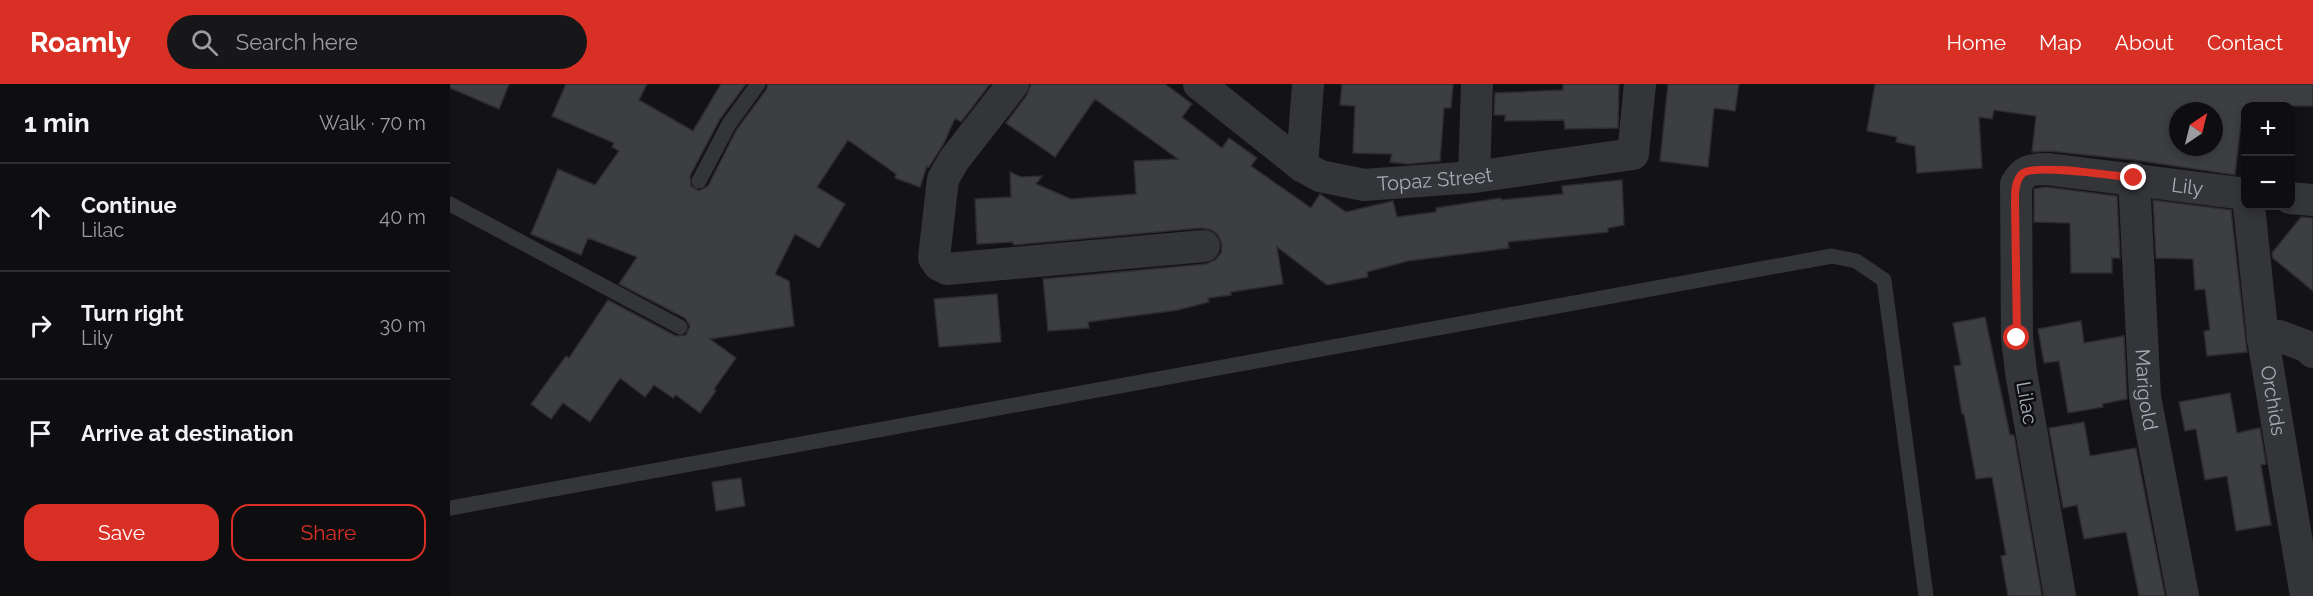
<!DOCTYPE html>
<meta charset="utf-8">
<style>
body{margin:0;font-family:Raleway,sans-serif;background:#171719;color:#f1f3f6}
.controls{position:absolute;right:18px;top:18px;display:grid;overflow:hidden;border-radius:12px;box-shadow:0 3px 9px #0003}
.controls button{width:54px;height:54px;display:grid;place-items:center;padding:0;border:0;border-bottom:2px solid #2e2e30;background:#0e0e10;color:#f1f3f6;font:30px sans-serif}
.compass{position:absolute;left:1719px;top:18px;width:54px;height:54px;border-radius:50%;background:#0e0e10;box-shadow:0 3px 9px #0003;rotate:35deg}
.stop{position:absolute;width:18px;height:18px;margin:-14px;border:4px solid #d93025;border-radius:50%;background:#fff}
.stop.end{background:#d93025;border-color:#fff;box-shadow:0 2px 6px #0008}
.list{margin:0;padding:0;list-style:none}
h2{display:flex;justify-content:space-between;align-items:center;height:78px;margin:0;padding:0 24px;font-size:26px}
h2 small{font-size:20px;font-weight:400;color:#9b9c9f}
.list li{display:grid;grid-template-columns:39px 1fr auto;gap:18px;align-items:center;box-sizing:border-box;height:108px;padding:0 24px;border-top:2px solid #2e2e30}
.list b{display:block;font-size:22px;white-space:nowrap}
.list p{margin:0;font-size:20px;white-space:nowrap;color:#9b9c9f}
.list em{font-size:20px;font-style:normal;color:#9b9c9f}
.actions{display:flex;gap:12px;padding:18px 24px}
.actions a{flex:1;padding:14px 0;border:2px solid #d93025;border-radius:18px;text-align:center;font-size:21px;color:#d93025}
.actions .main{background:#d93025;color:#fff}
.icon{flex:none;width:33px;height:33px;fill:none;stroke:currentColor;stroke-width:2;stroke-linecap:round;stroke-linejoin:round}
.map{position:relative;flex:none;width:1863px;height:512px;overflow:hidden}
header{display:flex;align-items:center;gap:36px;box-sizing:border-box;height:84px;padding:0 30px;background:#d93025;color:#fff}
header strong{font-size:28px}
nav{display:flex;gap:33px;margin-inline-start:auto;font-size:21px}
.search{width:420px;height:54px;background:#171719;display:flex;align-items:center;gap:15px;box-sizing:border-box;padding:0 21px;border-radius:33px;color:#9b9c9f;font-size:22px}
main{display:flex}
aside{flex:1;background:#0e0e10}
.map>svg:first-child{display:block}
</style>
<header>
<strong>Roamly</strong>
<div class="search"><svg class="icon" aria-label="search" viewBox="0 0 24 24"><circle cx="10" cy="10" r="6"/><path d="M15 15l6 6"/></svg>Search here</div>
<nav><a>Home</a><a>Map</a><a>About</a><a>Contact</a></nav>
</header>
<main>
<aside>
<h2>1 min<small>Walk · 70 m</small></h2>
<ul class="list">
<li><svg class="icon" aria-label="ahead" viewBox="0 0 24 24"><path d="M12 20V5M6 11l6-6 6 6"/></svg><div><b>Continue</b><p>Lilac</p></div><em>40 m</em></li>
<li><svg class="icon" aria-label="right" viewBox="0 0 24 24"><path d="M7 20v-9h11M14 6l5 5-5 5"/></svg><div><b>Turn right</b><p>Lily</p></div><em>30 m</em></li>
<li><svg class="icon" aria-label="arrive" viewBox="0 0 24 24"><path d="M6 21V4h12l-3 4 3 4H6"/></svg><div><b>Arrive at destination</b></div></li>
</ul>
<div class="actions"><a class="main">Save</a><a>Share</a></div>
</aside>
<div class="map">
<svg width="1863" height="512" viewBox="0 0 1863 512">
<rect width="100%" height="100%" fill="#131315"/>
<path fill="#3d3e42" stroke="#2d2d30" stroke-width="1.5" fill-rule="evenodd" d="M 0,0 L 59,0 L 49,25 L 0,4 Z
M 116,0 L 197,0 L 189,16 L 243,47 L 271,0 L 296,0 L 270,35 L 240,92 L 241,102 L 249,107 L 258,102 L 287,45 L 316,6 L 318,0 L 540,0 L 511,38 L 505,34 L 494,59 L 479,83 L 477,82 L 470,103 L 445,94 L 446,90 L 398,56 L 367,103 L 395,120 L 369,164 L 345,150 L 325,190 L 339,197 L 344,242 L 260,255 L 286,274 L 264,305 L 266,307 L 250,329 L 226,311 L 223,314 L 204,301 L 195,313 L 170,294 L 140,338 L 113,319 L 101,335 L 81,320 L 116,272 L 119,274 L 158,216 L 226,252 L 236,251 L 240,242 L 235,234 L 169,200 L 187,173 L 138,154 L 131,171 L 81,150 L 108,85 L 145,101 L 169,67 L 162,63 L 164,59 L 102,32 Z
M 581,0 L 715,0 L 742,20 L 732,33 L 772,64 L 779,54 L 807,74 L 801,82 L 861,124 L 870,110 L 896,128 L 943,117 L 947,133 L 986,128 L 986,124 L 1051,114 L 1051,116 L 1113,110 L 1112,102 L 1172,96 L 1174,141 L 1158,144 L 1158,148 L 1058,158 L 1059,164 L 958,177 L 917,188 L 918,193 L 877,201 L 827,163 L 833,200 L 781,208 L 781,211 L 758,214 L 759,218 L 728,226 L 638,238 L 639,244 L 598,247 L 593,195 L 756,180 L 765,176 L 771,169 L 772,161 L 768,151 L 761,146 L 752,144 L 563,161 L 563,158 L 527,160 L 525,115 L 561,113 L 560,88 L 571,93 L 592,92 L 586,100 L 621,115 L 686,110 L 684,77 L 728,75 L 645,15 L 605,73 L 556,39 L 577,11 Z
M 892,0 L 1003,0 L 1001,24 L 994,24 L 990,77 L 958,80 L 940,78 L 942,70 L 903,69 L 905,22 L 890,21 Z
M 1113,0 L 1169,0 L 1168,44 L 1115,45 L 1114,36 L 1055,37 L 1055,31 L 1044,31 L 1045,9 L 1113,6 Z
M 1218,0 L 1289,0 L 1285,27 L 1264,24 L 1258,83 L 1210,77 Z
M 1425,0 L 1863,0 L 1863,22 L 1796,22 L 1796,40 L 1791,39 L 1785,91 L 1684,76 L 1599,67 L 1582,68 L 1586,32 L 1544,26 L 1542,35 L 1529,33 L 1532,84 L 1467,89 L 1465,62 L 1446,58 L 1447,53 L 1417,47 ZM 1728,27 L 1764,27 L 1764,63 L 1728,63 Z
M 1596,103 L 1667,112 L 1670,174 L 1662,174 L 1662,189 L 1621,189 L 1620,139 L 1584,138 L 1584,105 Z
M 1703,116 L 1781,126 L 1797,268 L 1757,272 L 1754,247 L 1760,246 L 1755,205 L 1745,206 L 1743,175 L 1706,174 Z
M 1851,133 L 1863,134 L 1863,207 L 1823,174 L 1822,169 Z
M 547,210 L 551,258 L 489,263 L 484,215 Z
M 1535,233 L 1560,351 L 1564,351 L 1592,512 L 1558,512 L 1551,472 L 1556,471 L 1542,393 L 1526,395 L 1514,330 L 1512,330 L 1504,282 L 1511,281 L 1503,239 Z
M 1631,237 L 1634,259 L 1674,252 L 1677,315 L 1652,320 L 1653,323 L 1618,329 L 1609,277 L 1594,279 L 1588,245 Z
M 1780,309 L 1787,349 L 1810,344 L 1816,380 L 1811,381 L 1821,441 L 1786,447 L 1777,392 L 1755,396 L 1746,345 L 1735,347 L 1729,318 Z
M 1634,338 L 1640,372 L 1686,364 L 1715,512 L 1689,512 L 1676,448 L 1634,455 L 1627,421 L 1613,424 L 1599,344 Z
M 291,394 L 295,422 L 266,427 L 262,398 Z"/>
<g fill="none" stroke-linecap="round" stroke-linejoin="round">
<path stroke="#343539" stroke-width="15" d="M 249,97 L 279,40 L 308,0
M 0,120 L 230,243
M 0,424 L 1382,172 L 1406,177 L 1434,196 L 1476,512"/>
<g stroke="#343539" stroke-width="32">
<path d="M 563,0 L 504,76 L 493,95 L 484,174 L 489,181 L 497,185 L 754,162"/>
<path id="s1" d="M 749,0 L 852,82 L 870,92 L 914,101 L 1024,93 L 1183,70 L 1190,0"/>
<path d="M 852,82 L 858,0"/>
<path d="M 1024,93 L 1027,0"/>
<path id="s2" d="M 1684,94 L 1695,313 L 1733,512"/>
<path d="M 1840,114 L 1863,116"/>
<path id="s3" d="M 1799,122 L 1813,255 L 1856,512"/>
<path d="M 1813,255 L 1829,252 L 1856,262 L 1863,268"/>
<path id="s4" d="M 1610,512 L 1571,288 L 1567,254 L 1566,100 C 1574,86 1581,85 1597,85 L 1796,110"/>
</g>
</g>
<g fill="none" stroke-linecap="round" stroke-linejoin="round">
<path stroke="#d93025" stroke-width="8" d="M 1567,254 L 1565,117 C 1565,108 1565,97 1572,90 C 1583,79 1665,92 1684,94"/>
</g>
<g text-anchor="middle" stroke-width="5" stroke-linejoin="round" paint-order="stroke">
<g font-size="20" fill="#a5aab4" stroke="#0e0e10">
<text dy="7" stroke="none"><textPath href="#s1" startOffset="268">Topaz Street</textPath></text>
<text dy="7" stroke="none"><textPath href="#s4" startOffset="594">Lily</textPath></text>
<text dy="7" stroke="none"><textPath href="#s2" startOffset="212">Marigold</textPath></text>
<text dy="7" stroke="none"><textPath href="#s3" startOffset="196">Orchids</textPath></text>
<text transform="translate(1577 319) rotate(80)" y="7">Lilac</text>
</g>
</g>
</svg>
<div class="controls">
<button>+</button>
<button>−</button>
</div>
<svg class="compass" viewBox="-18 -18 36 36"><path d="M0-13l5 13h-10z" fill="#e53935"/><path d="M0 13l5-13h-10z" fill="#9b9c9f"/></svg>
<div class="stop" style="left:1567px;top:254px"></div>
<div class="stop end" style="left:1684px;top:94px"></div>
</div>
</main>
